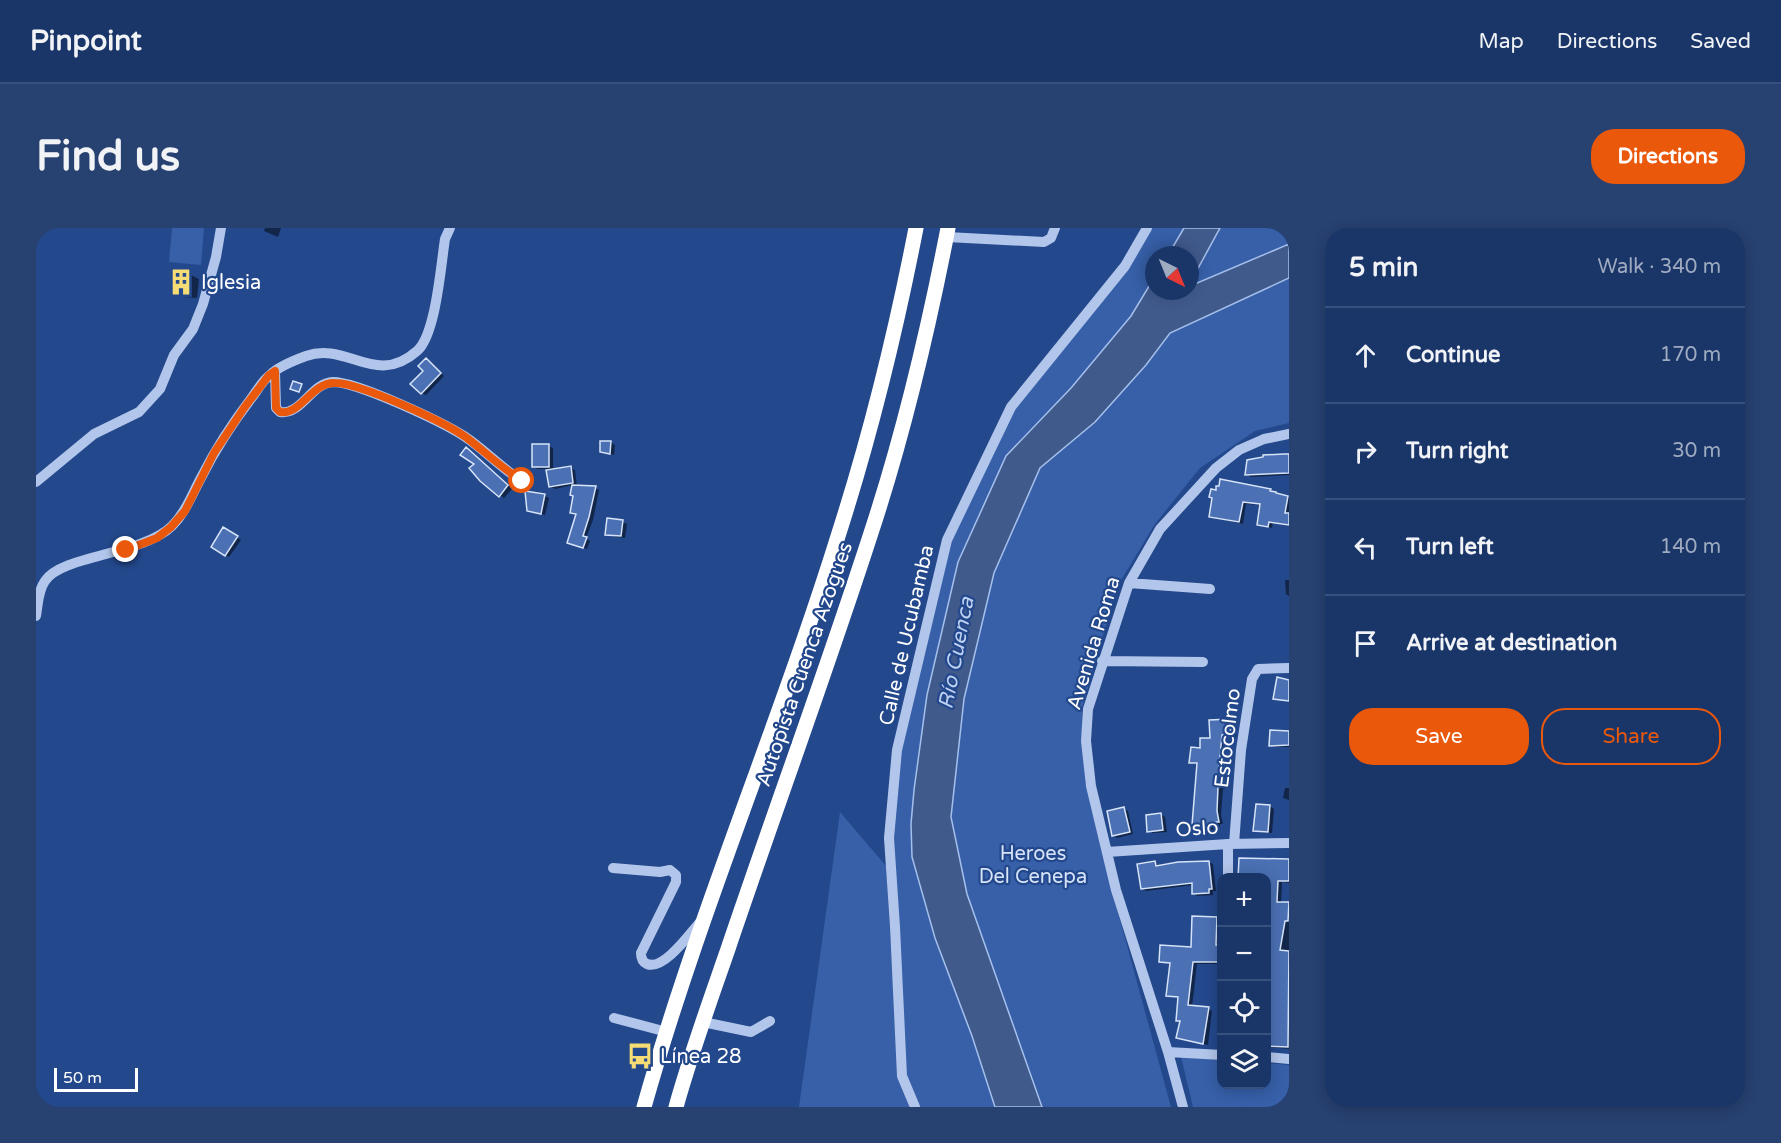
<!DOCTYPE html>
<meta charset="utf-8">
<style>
body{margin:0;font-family:"Varela Round",sans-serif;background:#274171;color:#f1f3f6}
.controls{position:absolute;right:18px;bottom:18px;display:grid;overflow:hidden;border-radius:12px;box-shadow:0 3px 15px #0003}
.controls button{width:54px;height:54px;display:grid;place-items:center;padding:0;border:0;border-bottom:2px solid #38507d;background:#1a3669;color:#f1f3f6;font:30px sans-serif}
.compass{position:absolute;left:1109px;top:18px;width:54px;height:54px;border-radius:50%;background:#1a3669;box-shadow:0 3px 15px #0003;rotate:137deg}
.scale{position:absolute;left:18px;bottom:15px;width:84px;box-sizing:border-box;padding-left:6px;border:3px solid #fff;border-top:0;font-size:16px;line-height:21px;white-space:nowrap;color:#fff;-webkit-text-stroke:4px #23488c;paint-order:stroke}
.stop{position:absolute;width:18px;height:18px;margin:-14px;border:4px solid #ea580c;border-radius:50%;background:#fff}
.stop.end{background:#ea580c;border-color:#fff;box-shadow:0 2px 6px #0008}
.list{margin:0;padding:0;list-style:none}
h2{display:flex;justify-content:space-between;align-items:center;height:78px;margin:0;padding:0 24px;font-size:26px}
h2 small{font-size:20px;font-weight:400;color:#9fabc0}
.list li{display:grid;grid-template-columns:39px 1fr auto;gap:18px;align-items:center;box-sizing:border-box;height:96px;padding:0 24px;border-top:2px solid #38507d}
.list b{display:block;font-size:22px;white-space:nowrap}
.list em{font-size:20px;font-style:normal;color:#9fabc0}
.actions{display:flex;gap:12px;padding:18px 24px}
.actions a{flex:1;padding:14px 0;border:2px solid #ea580c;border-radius:24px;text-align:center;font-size:21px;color:#ea580c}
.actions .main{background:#ea580c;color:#fff}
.icon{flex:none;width:33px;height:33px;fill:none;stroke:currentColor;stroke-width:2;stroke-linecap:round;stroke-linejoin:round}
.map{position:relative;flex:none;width:1253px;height:879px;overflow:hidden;border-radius:24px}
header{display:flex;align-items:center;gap:36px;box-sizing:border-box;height:84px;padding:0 30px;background:#1a3669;border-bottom:2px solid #38507d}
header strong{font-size:28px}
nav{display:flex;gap:33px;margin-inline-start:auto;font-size:21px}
.intro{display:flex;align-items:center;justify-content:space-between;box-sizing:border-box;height:144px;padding:0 36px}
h1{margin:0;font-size:42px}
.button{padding:15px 27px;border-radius:24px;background:#ea580c;color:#fff;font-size:21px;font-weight:700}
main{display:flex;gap:36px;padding:0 36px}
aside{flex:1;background:#1a3669;border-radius:24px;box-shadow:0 3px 15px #0003}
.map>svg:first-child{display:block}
</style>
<header>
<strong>Pinpoint</strong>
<nav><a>Map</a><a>Directions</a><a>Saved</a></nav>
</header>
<div class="intro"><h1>Find us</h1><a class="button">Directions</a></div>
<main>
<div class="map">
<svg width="1253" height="879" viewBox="0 0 1253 879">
<rect width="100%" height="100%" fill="#23488c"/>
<path fill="#3760a9" d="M 136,0 L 168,0 L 165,37 L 133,34 Z
M 1111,0 L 1148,0 L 1132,27 L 1118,27 L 1118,50 L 1095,88 L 1035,160 L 922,334 L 891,467 L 878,562 L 875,596 L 876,629 L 899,710 L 936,808 L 959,879 L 879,879 L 866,848 L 853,610 L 861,522 L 911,312 L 975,179 L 1051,86 Z
M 1184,0 L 1253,0 L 1253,16 L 1154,58 L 1154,55 Z
M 1253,50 L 1253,195 L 1219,203 L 1164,240 L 1119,296 L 1081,359 L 1046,480 L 1049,553 L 1080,677 L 1135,879 L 1006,879 L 931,666 L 915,589 L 928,471 L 958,345 L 1004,240 L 1082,168 L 1110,137 L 1134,105 Z
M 804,584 L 850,638 L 863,848 L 875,879 L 763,879 Z
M 1145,829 L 1185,832 L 1186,856 L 1230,856 L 1231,835 L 1253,837 L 1253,879 L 1157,879 Z"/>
<path fill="#405a8c" stroke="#a6c0ec" stroke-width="1.5" d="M 1148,0 L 1184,0 L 1154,55 L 1154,27 L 1132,27 Z
M 1253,16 L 1253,50 L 1134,105 L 1110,137 L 1059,194 L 1004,240 L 958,345 L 928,471 L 915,589 L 931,666 L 1006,879 L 959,879 L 936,808 L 899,710 L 876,629 L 875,596 L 878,562 L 891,467 L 922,334 L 970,228 L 1035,160 L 1095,88 L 1118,50 L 1118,63 L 1154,63 L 1154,58 Z"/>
<path fill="#0007" d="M 229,0 L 245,0 L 242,9 L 228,3 Z
M 153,46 L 163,51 L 161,70 L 147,69 L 137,63 Z
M 394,135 L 408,148 L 390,167 L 386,165 Z
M 574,214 L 579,217 L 578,227 L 565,224 Z
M 513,218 L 517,220 L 517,241 L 502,241 L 497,239 Z
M 431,221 L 476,261 L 468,270 L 464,267 Z
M 1253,227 L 1253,247 L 1215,249 L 1211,246 Z
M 534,240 L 539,242 L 541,259 L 559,260 L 563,262 L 557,292 L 550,310 L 554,313 L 551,321 L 537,316 L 541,287 L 536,284 L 539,268 L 537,257 L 519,261 L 514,258 Z
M 1234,262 L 1244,268 L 1253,269 L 1253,298 L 1237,295 L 1236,300 L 1222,296 L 1225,277 L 1210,276 L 1207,296 L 1175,289 L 1178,270 Z
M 508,268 L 513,270 L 509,287 L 492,282 Z
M 586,294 L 591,296 L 589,310 L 574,308 L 570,306 Z
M 188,301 L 205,312 L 193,329 L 177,319 Z
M 1249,352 L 1253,352 L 1253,368 L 1250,366 Z
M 1195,493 L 1199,496 L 1200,509 L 1191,509 L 1188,543 L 1190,544 L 1189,561 L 1187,561 L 1185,587 L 1187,596 L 1184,596 L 1184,599 L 1178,600 L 1178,606 L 1169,607 L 1164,604 L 1164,599 L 1158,596 L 1163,537 L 1155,534 L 1175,511 Z
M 1235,503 L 1253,503 L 1253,519 L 1239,519 L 1235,517 Z
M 1249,560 L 1253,560 L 1253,572 L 1247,570 Z
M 1234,578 L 1238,581 L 1236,605 L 1223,604 L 1219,602 Z
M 1088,581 L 1092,583 L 1097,606 L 1081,610 L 1077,607 Z
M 1125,587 L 1129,589 L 1131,604 L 1117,605 L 1113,603 Z
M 1253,633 L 1253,655 L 1246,654 L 1245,675 L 1253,675 L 1253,821 L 1230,819 L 1230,650 Z
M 1172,634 L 1177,636 L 1180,663 L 1177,663 L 1177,667 L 1161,668 L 1157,665 L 1157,657 L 1110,663 L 1106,660 L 1119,635 L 1123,638 Z
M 1181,690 L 1185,692 L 1186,736 L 1161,736 L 1156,779 L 1172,781 L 1176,783 L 1172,817 L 1142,810 L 1145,794 L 1141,792 L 1144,770 L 1132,767 L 1135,736 L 1125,733 L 1156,720 Z"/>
<path fill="#4b70b3" stroke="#d6e3f8" stroke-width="1.5" d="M 138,43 L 154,44 L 152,66 L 136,64 Z
M 390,130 L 405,145 L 385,166 L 374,156 L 387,143 L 382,138 Z
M 257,153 L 266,156 L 263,164 L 254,161 Z
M 564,213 L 575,213 L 574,226 L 564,224 Z
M 496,216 L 513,216 L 513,239 L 496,239 Z
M 430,219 L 472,257 L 463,269 L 444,253 L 433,240 L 438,236 L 424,227 Z
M 1248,226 L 1253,226 L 1253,245 L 1209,247 L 1211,232 L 1227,229 L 1227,227 Z
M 535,238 L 537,255 L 513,259 L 510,242 Z
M 1184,251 L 1235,261 L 1234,263 L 1240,264 L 1240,265 L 1252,268 L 1249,285 L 1253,285 L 1253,297 L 1233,294 L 1232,299 L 1221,297 L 1224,276 L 1207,274 L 1203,294 L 1173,289 L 1176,270 L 1173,269 L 1175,261 L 1180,262 L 1180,258 L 1183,258 Z
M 536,257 L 560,258 L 553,289 L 547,308 L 551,309 L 547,320 L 531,315 L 540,286 L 534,285 L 537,268 L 534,267 Z
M 489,263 L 509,266 L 505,286 L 491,283 Z
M 571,290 L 587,292 L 585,308 L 569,307 Z
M 187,299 L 202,308 L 189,328 L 175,319 Z
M 1241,449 L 1253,452 L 1253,473 L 1237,471 Z
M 1195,491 L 1195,507 L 1186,507 L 1183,540 L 1186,540 L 1185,559 L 1182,559 L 1181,583 L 1183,594 L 1180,594 L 1180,598 L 1174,598 L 1174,605 L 1163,605 L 1163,597 L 1156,597 L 1161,535 L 1153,535 L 1155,519 L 1164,520 L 1164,510 L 1174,510 L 1173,492 Z
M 1234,502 L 1253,503 L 1253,517 L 1233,518 Z
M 1220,576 L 1234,577 L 1232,604 L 1217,603 Z
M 1088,579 L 1094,604 L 1076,608 L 1071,583 Z
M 1125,585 L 1127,602 L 1111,604 L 1110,587 Z
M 1203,630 L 1253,631 L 1253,653 L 1242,653 L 1241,674 L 1253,674 L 1252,693 L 1249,693 L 1244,722 L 1253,723 L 1252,819 L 1230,818 L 1230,650 L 1202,650 Z
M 1119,633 L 1120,638 L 1142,634 L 1173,633 L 1176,661 L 1173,661 L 1173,665 L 1156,666 L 1156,655 L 1105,661 L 1101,636 Z
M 1156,688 L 1181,689 L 1180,717 L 1185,717 L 1185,734 L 1157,734 L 1152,777 L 1173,779 L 1167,816 L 1140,810 L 1144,793 L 1140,793 L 1142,769 L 1130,768 L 1134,735 L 1123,734 L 1124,717 L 1155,719 Z"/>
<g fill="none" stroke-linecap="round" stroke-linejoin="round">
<path stroke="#b2c6eb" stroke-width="10" d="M 911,9 L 1008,14 L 1015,10 L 1019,0
M 239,143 L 240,180 L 244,184 C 266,187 275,155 297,154 C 322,154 406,194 428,208 C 448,221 465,240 486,253
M 0,254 L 58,206 L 103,184 L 124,161 L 138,127 L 157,101 L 167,76 L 180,29 L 185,0
M 1093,355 L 1174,361
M 0,388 C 2,376 2,363 9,353 C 26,327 106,327 136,298 C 150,284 156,266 166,248 C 180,220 198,193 217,168 C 222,161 227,152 234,147 C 242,139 259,132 270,128 C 311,113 339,160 381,123 C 400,107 405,36 409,11 L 414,0
M 1066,433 L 1167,434
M 1192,616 L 1192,650
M 1198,616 L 1205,522 L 1216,451 L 1222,441 L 1253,440
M 1071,624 L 1192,616 L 1253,615
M 577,640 L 624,644 L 634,642 L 640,647 L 640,654 L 605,725 C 605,730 606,734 611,736 C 628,743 655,704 665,693
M 578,790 L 631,804
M 667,794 L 715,804 L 734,793
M 1132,824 L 1186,827
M 1230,829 L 1253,831
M 879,879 L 866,848 L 859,699 L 853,610 L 861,522 L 911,312 L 975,179 L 1089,38 L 1111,0
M 1147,879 L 1132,824 L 1080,662 L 1055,558 L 1050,513 L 1052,481 L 1093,355 L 1124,301 L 1180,240 L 1203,222 L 1228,211 L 1253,206"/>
<path stroke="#fff" stroke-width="15" d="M 608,879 C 663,684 743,498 803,305 C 835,205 860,103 880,0
M 640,879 C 655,825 674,773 692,721 C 739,582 790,444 835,305 C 868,205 892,103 912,0"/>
</g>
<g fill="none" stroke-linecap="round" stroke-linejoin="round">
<path stroke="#ea580c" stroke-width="8" d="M 90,322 L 121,310 L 135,299 L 149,283 L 178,225 L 208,180 L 233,147 L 239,143 L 240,180 L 244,184 C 266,187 275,154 299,155 C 324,155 409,194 431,210 C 449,224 466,240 486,253"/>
</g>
<defs>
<g id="building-bare" transform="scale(2.07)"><path d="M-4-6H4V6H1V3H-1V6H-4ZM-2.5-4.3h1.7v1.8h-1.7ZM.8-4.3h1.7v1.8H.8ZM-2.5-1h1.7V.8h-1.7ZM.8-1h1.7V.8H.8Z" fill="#f6dc74" stroke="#23488c" stroke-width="2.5" paint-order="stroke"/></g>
<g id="bus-bare" transform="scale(2.07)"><path d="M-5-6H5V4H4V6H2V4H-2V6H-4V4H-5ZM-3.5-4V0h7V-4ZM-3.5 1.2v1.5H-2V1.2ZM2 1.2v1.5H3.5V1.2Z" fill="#f6dc74" stroke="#23488c" stroke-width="2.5" paint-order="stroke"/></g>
</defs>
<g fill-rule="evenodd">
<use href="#building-bare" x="145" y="54"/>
<use href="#bus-bare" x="604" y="828"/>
</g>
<g text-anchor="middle" stroke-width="4.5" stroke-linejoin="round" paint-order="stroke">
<g font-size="20" fill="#fff" stroke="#23488c" text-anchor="start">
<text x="165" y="61">Iglesia</text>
<text x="624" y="835">Línea 28</text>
</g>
<g font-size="20" fill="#fff" stroke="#23488c">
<text transform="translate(870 407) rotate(-77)" y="7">Calle de Ucubamba</text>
<text transform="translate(1057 415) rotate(-73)" y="7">Avenida Roma</text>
<text transform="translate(768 436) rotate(-71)" y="7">Autopista Cuenca Azogues</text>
<text transform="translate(1191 510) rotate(-83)" y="7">Estocolmo</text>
<text transform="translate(1161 600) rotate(-4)" y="7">Oslo</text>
</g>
<g font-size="20" fill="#d6e3f8" stroke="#23488c">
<text x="997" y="632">Heroes<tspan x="997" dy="23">Del Cenepa</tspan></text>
</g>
<g font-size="21" font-style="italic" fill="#bdd1f2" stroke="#23488c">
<text transform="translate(920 425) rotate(-79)" y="7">Río Cuenca</text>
</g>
</g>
</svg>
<div class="controls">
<button>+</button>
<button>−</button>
<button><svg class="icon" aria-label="locate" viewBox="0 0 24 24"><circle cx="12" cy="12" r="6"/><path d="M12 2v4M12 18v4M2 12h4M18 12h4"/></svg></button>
<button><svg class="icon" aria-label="layers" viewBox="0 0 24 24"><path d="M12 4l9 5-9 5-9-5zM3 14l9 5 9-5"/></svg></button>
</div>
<svg class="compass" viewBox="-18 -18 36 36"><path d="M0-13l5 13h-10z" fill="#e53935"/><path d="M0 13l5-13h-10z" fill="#9fabc0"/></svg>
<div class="scale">50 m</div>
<div class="stop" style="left:486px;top:253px"></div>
<div class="stop end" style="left:90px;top:322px"></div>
</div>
<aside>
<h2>5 min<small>Walk · 340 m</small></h2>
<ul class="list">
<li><svg class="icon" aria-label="ahead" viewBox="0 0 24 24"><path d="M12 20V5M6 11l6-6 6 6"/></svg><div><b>Continue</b></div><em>170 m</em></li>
<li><svg class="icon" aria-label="right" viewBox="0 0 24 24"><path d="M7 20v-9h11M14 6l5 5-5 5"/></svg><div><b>Turn right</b></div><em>30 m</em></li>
<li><svg class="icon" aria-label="left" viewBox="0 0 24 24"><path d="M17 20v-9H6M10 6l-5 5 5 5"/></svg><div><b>Turn left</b></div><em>140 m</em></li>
<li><svg class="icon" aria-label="arrive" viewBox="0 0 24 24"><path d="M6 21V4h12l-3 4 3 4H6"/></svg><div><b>Arrive at destination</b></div></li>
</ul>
<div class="actions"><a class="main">Save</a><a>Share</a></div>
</aside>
</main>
